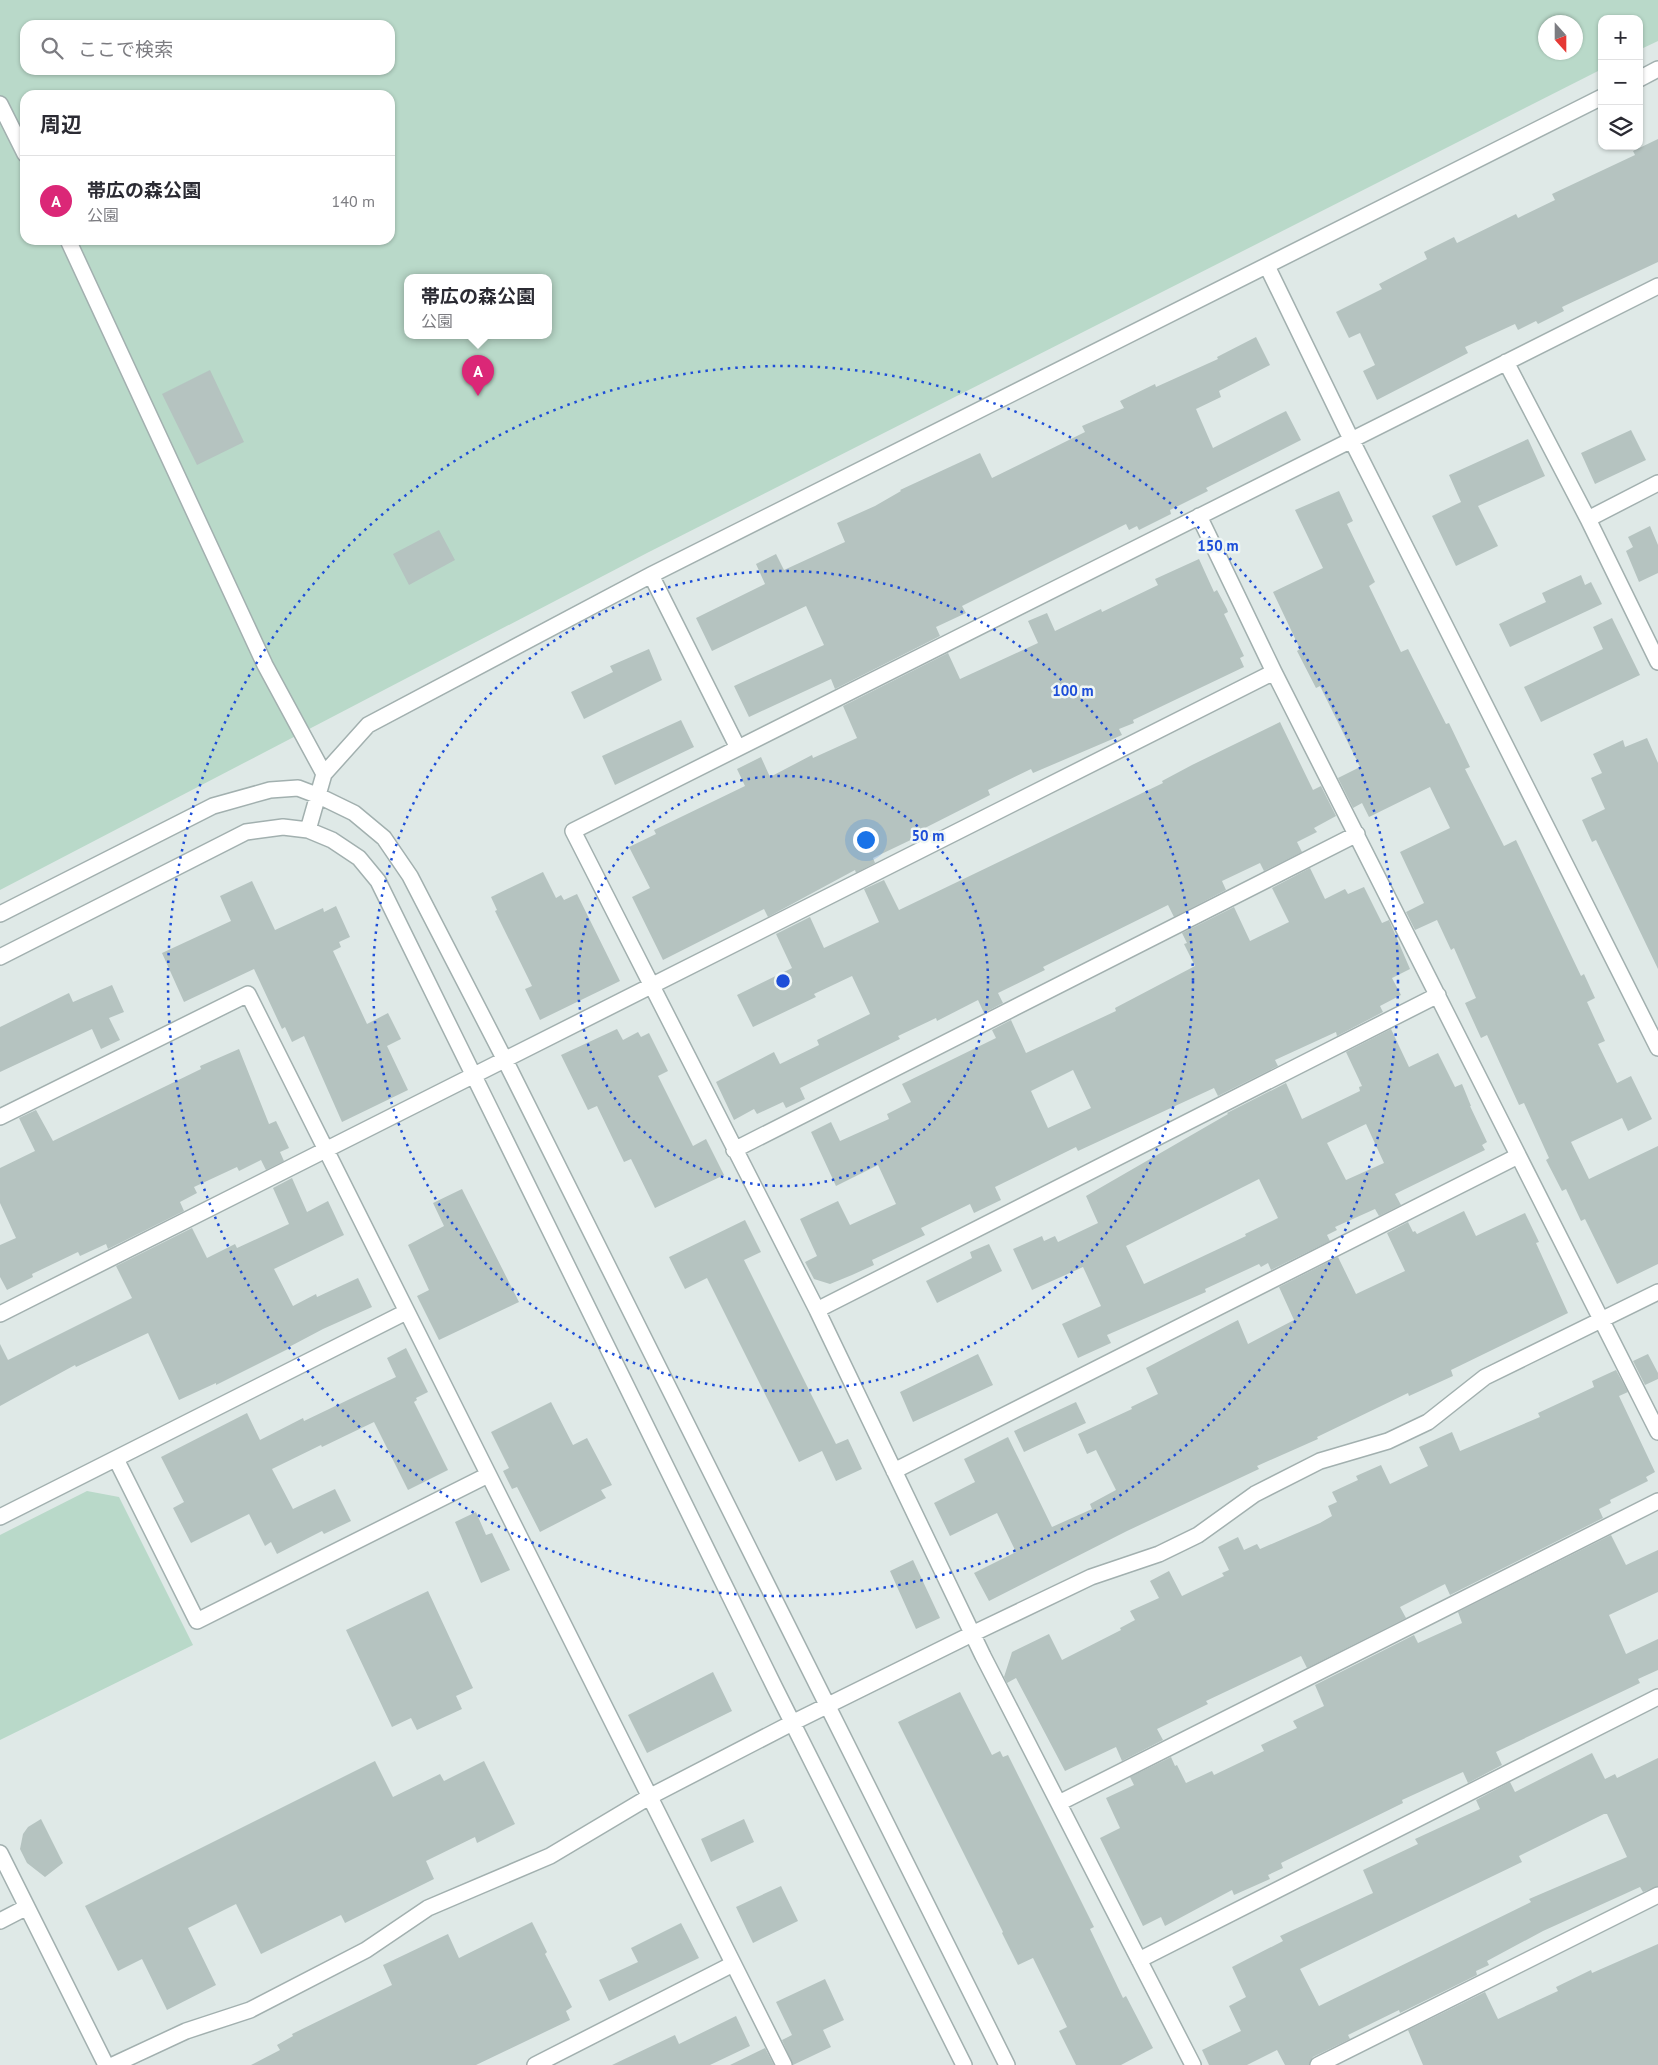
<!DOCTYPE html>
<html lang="ja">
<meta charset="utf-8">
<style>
body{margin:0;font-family:"PT Sans","Noto Sans JP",sans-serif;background:#f2f2f3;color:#2b2b33}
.controls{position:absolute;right:15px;top:15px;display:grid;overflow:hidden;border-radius:10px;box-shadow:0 1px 4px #0004}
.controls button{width:45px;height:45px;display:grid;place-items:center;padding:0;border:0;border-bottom:1px solid #e1e1e2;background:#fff;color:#2b2b33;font:25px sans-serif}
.compass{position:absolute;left:1538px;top:15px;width:45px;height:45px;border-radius:50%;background:#fff;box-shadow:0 1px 4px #0004;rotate:159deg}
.you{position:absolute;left:865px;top:839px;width:18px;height:18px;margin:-12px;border:4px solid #fff;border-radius:50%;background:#1a73e8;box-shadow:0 0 0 8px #1a73e833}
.badge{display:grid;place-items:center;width:32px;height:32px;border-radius:50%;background:#db2777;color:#fff;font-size:16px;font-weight:700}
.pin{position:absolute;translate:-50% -41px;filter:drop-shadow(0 1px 2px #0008)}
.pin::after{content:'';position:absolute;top:26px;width:18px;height:15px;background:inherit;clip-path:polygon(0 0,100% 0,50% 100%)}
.popup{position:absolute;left:404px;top:274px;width:148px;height:65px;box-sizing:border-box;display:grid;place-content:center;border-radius:10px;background:#fff;filter:drop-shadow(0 1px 4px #0005);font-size:16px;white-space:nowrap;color:#7c7c81}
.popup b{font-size:19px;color:#2b2b33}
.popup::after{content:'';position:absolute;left:50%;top:100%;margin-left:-10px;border:10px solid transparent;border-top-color:#fff}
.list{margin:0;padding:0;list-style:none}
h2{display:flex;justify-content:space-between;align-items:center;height:65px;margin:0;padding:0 20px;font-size:21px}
h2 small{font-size:16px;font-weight:400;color:#7c7c81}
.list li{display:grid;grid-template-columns:32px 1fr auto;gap:15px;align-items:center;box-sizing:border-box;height:90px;padding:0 20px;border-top:1px solid #e1e1e2}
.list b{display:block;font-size:19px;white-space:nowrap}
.list p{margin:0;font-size:16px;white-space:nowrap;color:#7c7c81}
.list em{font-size:16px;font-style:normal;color:#7c7c81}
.icon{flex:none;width:28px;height:28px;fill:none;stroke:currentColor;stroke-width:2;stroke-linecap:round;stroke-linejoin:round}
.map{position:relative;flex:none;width:1658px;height:2065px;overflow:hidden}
.search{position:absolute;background:#fff;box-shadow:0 1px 4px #0004;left:20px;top:20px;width:375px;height:55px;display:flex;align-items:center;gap:12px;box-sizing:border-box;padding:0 18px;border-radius:15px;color:#7c7c81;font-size:19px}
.panel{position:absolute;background:#fff;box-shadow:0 1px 4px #0004;left:20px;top:90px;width:375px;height:155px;border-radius:15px}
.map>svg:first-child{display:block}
</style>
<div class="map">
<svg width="1658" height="2065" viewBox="0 0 1658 2065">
<rect width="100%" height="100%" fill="#dfe9e7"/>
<path fill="#b9d9c9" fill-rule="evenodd" d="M 0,0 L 1658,0 L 1658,41 L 1639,50 L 1639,19 L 1602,19 L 1602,69 L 647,553 L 0,890 ZM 1546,22 L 1576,22 L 1576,52 L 1546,52 ZM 25,25 L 390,25 L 390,70 L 25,70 ZM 25,95 L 390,95 L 390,240 L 25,240 ZM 408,277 L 548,277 L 548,335 L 408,335 Z
M 87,1491 L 119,1497 L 193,1645 L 0,1740 L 0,1535 Z"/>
<path fill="#b5c3c0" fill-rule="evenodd" d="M 1658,139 L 1658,262 L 1562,307 L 1564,311 L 1538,324 L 1536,321 L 1518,330 L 1515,324 L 1465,347 L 1468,353 L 1377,400 L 1363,371 L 1375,365 L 1360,333 L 1349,338 L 1336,312 L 1382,289 L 1379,284 L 1427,259 L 1424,252 L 1454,237 L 1457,243 L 1516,214 L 1518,218 L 1555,200 L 1552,194 L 1635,155 L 1633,151 Z
M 1256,337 L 1270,365 L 1219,391 L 1221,397 L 1196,409 L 1213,448 L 1286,411 L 1301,440 L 1206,488 L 1208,491 L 1170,510 L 1171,514 L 1139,530 L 1137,526 L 1129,530 L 1126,524 L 962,606 L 966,613 L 936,627 L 940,636 L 835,689 L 831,679 L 749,717 L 734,686 L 824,645 L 806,606 L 712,651 L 696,618 L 765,584 L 756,564 L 776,554 L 784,570 L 845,542 L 837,523 L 875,506 L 901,491 L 900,490 L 980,453 L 992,478 L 1085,432 L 1082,426 L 1124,408 L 1120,401 L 1155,384 L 1156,387 L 1218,359 L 1217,357 Z
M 210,370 L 244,442 L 197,465 L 162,394 Z
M 1631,430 L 1646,460 L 1595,484 L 1581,453 Z
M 1528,439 L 1545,476 L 1478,506 L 1498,546 L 1456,566 L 1432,516 L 1461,502 L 1449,475 Z
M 1339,491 L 1353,521 L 1347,524 L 1375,582 L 1369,586 L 1401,652 L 1408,649 L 1446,724 L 1449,723 L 1470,767 L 1465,769 L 1504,846 L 1516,840 L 1581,976 L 1584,974 L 1595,998 L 1587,1002 L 1605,1041 L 1598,1044 L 1617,1083 L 1631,1076 L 1652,1119 L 1628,1131 L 1622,1118 L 1571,1142 L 1589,1179 L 1658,1146 L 1658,1264 L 1617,1284 L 1585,1219 L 1581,1221 L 1566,1189 L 1562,1191 L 1546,1160 L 1549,1158 L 1524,1103 L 1519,1105 L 1487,1035 L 1481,1038 L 1465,1003 L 1476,998 L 1454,948 L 1451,950 L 1437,920 L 1415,930 L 1406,912 L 1424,903 L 1400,852 L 1450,828 L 1430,787 L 1369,817 L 1362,803 L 1353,808 L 1338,778 L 1360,767 L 1320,686 L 1316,688 L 1297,651 L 1300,649 L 1273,592 L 1323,568 L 1295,510 Z
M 1650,526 L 1658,545 L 1658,573 L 1639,582 L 1626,551 L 1633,547 L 1628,537 Z
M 439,530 L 455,560 L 409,585 L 393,554 Z
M 1199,559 L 1214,592 L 1217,590 L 1227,609 L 1228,612 L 1224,614 L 1244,656 L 1240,658 L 1244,667 L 1133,720 L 1134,723 L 1119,729 L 1122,735 L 1033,773 L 1031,769 L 988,790 L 990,795 L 917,832 L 919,836 L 873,858 L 875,863 L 856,873 L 855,870 L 768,917 L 764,909 L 663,960 L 632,897 L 650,888 L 629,847 L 656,834 L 654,830 L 745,786 L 737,769 L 761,757 L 770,777 L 812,755 L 813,758 L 857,738 L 843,706 L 948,653 L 960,679 L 1038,643 L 1028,621 L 1047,613 L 1055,631 L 1101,609 L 1102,612 L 1158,585 L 1155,579 Z
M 1581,575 L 1585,585 L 1591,582 L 1602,604 L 1510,647 L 1499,624 L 1546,602 L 1542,593 Z
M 1612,618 L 1640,675 L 1541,722 L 1524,687 L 1603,649 L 1593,627 Z
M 649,649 L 662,680 L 584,719 L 571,692 L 613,672 L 610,666 Z
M 681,720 L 694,747 L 615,785 L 602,756 Z
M 1280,722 L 1313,790 L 1321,786 L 1336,816 L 1314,828 L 1317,832 L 1297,842 L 1302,852 L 1264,871 L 1260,863 L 1222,881 L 1226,890 L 1174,917 L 1168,905 L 1043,967 L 1045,970 L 998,993 L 1003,1003 L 984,1013 L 978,1000 L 937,1021 L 936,1018 L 898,1036 L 900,1039 L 800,1088 L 805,1099 L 786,1108 L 783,1102 L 757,1114 L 754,1109 L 734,1120 L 716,1082 L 774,1052 L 780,1064 L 819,1045 L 817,1040 L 870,1014 L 852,976 L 814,994 L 816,997 L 753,1027 L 737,995 L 792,968 L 776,934 L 810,917 L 824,948 L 879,922 L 864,889 L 884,880 L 899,910 L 1163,783 L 1162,781 L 1192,765 Z
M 1647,738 L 1658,763 L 1658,969 L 1596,840 L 1592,842 L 1582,820 L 1605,809 L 1591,778 L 1602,773 L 1593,754 L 1623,740 L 1625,747 Z
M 1310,868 L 1325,899 L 1345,889 L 1348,894 L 1364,887 L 1382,923 L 1389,920 L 1410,969 L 1392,978 L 1401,995 L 1380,1006 L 1383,1012 L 1337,1036 L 1336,1032 L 1275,1060 L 1278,1066 L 1218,1096 L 1214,1088 L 1078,1151 L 1076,1147 L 995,1187 L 1001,1200 L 974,1213 L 970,1204 L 921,1228 L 925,1235 L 872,1260 L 874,1265 L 852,1275 L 830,1284 L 814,1279 L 805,1262 L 817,1256 L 800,1219 L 838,1201 L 850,1225 L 896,1204 L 878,1165 L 836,1186 L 811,1132 L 831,1122 L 840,1141 L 889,1119 L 887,1114 L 911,1102 L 902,1084 L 996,1038 L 992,1030 L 1011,1020 L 1026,1053 L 1116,1011 L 1115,1008 L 1195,966 L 1184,944 L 1187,943 L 1182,933 L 1234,907 L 1250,941 L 1289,922 L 1272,888 ZM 1073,1070 L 1091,1108 L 1048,1128 L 1031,1091 Z
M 543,872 L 556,898 L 561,895 L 564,900 L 577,894 L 620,981 L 540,1020 L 525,989 L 532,986 L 495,911 L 497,910 L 491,897 Z
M 252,881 L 275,930 L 323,908 L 324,912 L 336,906 L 350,937 L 339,942 L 341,947 L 333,951 L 367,1024 L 388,1013 L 401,1039 L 387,1046 L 408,1090 L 342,1122 L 304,1036 L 292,1042 L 285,1027 L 282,1029 L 254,969 L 184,1002 L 162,953 L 231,921 L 220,896 Z
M 112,985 L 124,1012 L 109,1018 L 120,1040 L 101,1049 L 92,1029 L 0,1072 L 0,1027 L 69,993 L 73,1002 Z
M 617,1029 L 623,1040 L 638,1032 L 641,1037 L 649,1033 L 668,1071 L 658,1076 L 693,1146 L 706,1139 L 724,1175 L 655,1208 L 631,1159 L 624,1162 L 597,1106 L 588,1110 L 561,1055 Z
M 1391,1029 L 1409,1067 L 1438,1053 L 1455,1087 L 1462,1084 L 1471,1106 L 1470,1106 L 1487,1142 L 1482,1145 L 1485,1150 L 1395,1194 L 1401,1205 L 1379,1216 L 1375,1209 L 1335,1227 L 1337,1230 L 1327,1235 L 1330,1241 L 1271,1270 L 1268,1263 L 1261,1267 L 1259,1264 L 1205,1289 L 1206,1292 L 1107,1335 L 1111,1343 L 1078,1358 L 1062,1324 L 1101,1306 L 1083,1267 L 1032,1290 L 1013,1249 L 1042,1236 L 1044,1241 L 1055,1236 L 1058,1242 L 1098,1223 L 1086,1196 L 1228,1114 L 1227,1113 L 1286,1083 L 1302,1119 L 1360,1091 L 1359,1087 L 1362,1086 L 1346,1052 ZM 1366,1124 L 1384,1163 L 1346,1180 L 1327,1143 ZM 1259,1179 L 1278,1218 L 1245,1234 L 1246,1236 L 1144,1284 L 1126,1246 Z
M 239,1049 L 269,1124 L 276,1121 L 289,1148 L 280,1152 L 284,1161 L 266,1170 L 261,1160 L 239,1171 L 237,1167 L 194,1187 L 197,1193 L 180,1202 L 184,1211 L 108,1249 L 106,1244 L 80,1256 L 78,1252 L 32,1274 L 33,1277 L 7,1290 L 0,1277 L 0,1245 L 16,1238 L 0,1203 L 0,1168 L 35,1151 L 19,1118 L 36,1110 L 53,1141 L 201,1069 L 200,1066 Z
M 292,1178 L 307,1212 L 328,1201 L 344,1235 L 274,1269 L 293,1306 L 316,1294 L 317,1297 L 358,1278 L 372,1307 L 323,1329 L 289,1347 L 290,1348 L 216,1385 L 216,1383 L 179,1400 L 148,1333 L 76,1367 L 75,1365 L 0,1406 L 0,1344 L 8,1360 L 132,1298 L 116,1266 L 192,1228 L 207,1258 L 235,1244 L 237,1248 L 289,1224 L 273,1188 Z
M 462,1189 L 519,1302 L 439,1340 L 417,1296 L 429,1290 L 408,1245 L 444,1226 L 433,1203 Z
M 1464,1211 L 1476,1236 L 1525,1213 L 1539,1242 L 1536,1243 L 1568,1313 L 1451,1370 L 1453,1376 L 1409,1396 L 1408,1393 L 1317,1437 L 1318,1439 L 1257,1466 L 1259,1469 L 1127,1531 L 989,1601 L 974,1573 L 1016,1552 L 997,1513 L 950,1536 L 934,1503 L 975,1482 L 964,1459 L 1008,1437 L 1052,1527 L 1092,1509 L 1090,1504 L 1116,1490 L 1096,1450 L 1087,1454 L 1078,1434 L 1132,1409 L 1131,1407 L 1158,1394 L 1146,1368 L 1238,1320 L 1248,1344 L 1294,1320 L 1279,1287 L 1338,1257 L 1356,1294 L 1405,1271 L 1387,1233 L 1408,1222 L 1413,1232 L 1415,1231 L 1417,1234 Z
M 745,1220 L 761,1252 L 744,1260 L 836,1444 L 848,1439 L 862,1469 L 836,1481 L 822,1451 L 799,1462 L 707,1278 L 685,1289 L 669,1257 Z
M 989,1244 L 1002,1271 L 937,1303 L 926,1281 L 972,1258 L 970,1252 Z
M 406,1348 L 428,1392 L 416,1398 L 417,1400 L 414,1402 L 448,1470 L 408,1490 L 374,1422 L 322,1447 L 321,1445 L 272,1469 L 293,1509 L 335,1489 L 351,1521 L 324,1534 L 322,1531 L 277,1554 L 271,1542 L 265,1546 L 249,1514 L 191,1543 L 173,1508 L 184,1502 L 161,1457 L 247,1413 L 260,1440 L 303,1418 L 304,1421 L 396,1377 L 387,1358 Z
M 978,1354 L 993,1385 L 913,1422 L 900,1392 Z
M 1648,1354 L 1658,1373 L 1658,1379 L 1645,1385 L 1633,1361 Z
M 1616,1370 L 1628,1392 L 1619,1396 L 1655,1472 L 1646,1477 L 1648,1481 L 1610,1500 L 1611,1503 L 1599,1509 L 1603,1518 L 1450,1595 L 1445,1584 L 1400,1607 L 1406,1618 L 1307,1668 L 1301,1656 L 1206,1701 L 1208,1704 L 1157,1729 L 1163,1740 L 1122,1761 L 1116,1747 L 1065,1771 L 1016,1678 L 1007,1683 L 1004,1677 L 1012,1652 L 1049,1634 L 1062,1660 L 1121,1630 L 1120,1628 L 1135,1620 L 1130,1611 L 1159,1598 L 1150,1581 L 1169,1571 L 1182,1596 L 1224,1576 L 1222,1573 L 1229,1570 L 1218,1547 L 1238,1537 L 1244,1550 L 1257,1544 L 1260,1549 L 1320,1523 L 1332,1516 L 1328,1506 L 1337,1502 L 1332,1492 L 1358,1480 L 1356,1476 L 1381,1465 L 1390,1484 L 1428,1466 L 1419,1447 L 1452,1432 L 1460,1451 L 1540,1417 L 1538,1413 L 1594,1387 L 1592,1381 Z
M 551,1402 L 573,1445 L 587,1438 L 612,1485 L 601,1490 L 606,1498 L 540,1532 L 517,1487 L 512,1489 L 503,1471 L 509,1468 L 491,1432 Z
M 1076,1402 L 1086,1423 L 1024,1452 L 1014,1431 Z
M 476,1512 L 486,1535 L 492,1533 L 510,1570 L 481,1583 L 455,1522 Z
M 1611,1535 L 1626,1565 L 1658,1550 L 1658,1592 L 1609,1615 L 1626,1654 L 1658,1639 L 1658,1670 L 1638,1679 L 1640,1683 L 1496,1752 L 1502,1765 L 1468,1783 L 1463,1772 L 1402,1800 L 1403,1803 L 1281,1863 L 1283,1868 L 1268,1875 L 1270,1879 L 1234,1895 L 1232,1890 L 1165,1926 L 1161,1917 L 1143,1926 L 1100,1838 L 1120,1828 L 1106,1798 L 1134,1785 L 1130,1777 L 1171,1757 L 1175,1766 L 1177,1765 L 1186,1783 L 1212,1771 L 1214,1775 L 1264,1751 L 1261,1745 L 1297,1728 L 1293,1721 L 1324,1706 L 1315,1685 L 1414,1635 L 1418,1643 L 1462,1623 L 1458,1612 Z
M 913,1560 L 940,1618 L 916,1629 L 890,1571 Z
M 428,1591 L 473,1688 L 456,1696 L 462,1709 L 417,1730 L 411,1718 L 392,1727 L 346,1630 Z
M 713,1672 L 732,1711 L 647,1753 L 628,1715 Z
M 960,1692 L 992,1755 L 1000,1751 L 1003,1757 L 1008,1755 L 1094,1927 L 1090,1929 L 1123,1998 L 1126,1996 L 1153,2048 L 1121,2065 L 1076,2065 L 1059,2031 L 1067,2027 L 1033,1958 L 1018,1965 L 1002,1933 L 1003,1932 L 898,1722 Z
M 1592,1753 L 1605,1779 L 1615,1774 L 1617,1778 L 1658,1758 L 1658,1886 L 1643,1892 L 1640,1887 L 1543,1931 L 1487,1961 L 1489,1965 L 1476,1971 L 1477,1975 L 1400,2013 L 1399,2010 L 1348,2035 L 1350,2039 L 1313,2057 L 1309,2065 L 1285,2065 L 1277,2050 L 1247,2065 L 1209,2065 L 1202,2050 L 1241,2031 L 1229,2006 L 1246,1997 L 1232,1967 L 1283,1941 L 1280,1936 L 1373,1893 L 1363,1870 L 1418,1844 L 1415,1839 L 1480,1809 L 1476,1800 L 1510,1782 L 1515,1792 ZM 1604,1814 L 1607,1814 L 1627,1857 L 1529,1899 L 1531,1902 L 1319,2006 L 1300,1969 L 1522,1862 L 1519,1856 Z
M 375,1761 L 393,1797 L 440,1774 L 444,1781 L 484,1761 L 515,1824 L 477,1843 L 475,1837 L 426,1861 L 434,1879 L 345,1923 L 341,1915 L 261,1954 L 236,1904 L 188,1928 L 216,1985 L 167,2010 L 142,1959 L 118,1971 L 85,1906 Z
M 41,1819 L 63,1863 L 45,1877 L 27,1863 L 20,1849 L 23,1834 L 28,1827 Z
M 744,1819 L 754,1842 L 711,1862 L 701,1839 Z
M 781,1886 L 798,1921 L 753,1943 L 736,1907 Z
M 532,1922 L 547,1952 L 545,1954 L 572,2007 L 566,2011 L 570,2020 L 476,2065 L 251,2065 L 280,2050 L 277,2045 L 293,2036 L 292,2034 L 392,1985 L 383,1965 L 448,1934 L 459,1958 Z
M 681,1923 L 699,1958 L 609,2001 L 599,1980 L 638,1962 L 631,1948 Z
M 1658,1944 L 1658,2065 L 1423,2065 L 1408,2030 L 1485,1992 L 1498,2019 L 1558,1991 L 1556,1987 L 1591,1970 L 1592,1973 Z
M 825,1979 L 844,2020 L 823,2030 L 831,2047 L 793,2065 L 782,2040 L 792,2035 L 776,2002 Z
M 736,2016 L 750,2046 L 710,2065 L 612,2065 L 675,2035 L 679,2044 Z
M 765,2048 L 774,2065 L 730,2065 Z"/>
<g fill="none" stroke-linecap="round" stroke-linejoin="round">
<g stroke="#a2b0af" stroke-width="18">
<path id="minor" d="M 1639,79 L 1658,69
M 0,104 L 25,154
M 68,240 L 265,665 L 324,774
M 1267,266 L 1352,441 L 1658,1048
M 1506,362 L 1588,519 L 1658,662
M 1199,516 L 1274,672 L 1658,1432
M 1588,519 L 1658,483
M 651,575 L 738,748
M 308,830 L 324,774 L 368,725 L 651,575 L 1602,97
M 0,914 L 213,806 L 270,790 L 298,788 L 319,796 L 354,813 L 384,838 L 410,876 L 506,1062 L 1007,2065
M 0,957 L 246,832 L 283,827 L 308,830 L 332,840 L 359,858 L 378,881 L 775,1688 L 964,2065
M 0,1117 L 248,994 L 784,2065
M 734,1150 L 1357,834
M 817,1310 L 1438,995
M 0,1314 C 425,1102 849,886 1274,672
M 116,1459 L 197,1621 L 488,1475
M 894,1471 L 1518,1156
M 0,1517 L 406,1312
M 1059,1803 L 1658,1501
M 0,1853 L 106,2065
M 0,1921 L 27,1907
M 1139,1960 L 1658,1697
M 113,2065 L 186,2031 L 250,2010 L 366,1950 L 428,1908 L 550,1856 L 649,1797 L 792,1723 L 972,1634 L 1091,1577 L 1159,1554 L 1198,1535 L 1255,1494 L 1320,1461 L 1388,1441 L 1428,1422 L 1485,1377 L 1658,1292
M 535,2065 L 733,1964
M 1193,2065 L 983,1656 L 817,1310 L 573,831 L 1658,286
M 1318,2065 L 1658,1895"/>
</g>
<use href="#minor" stroke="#fff" stroke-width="15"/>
</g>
<g fill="none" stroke="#1d4ed8" stroke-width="2.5" stroke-dasharray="2.5 5">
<circle cx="783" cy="981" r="205"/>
<circle cx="783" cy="981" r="410"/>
<circle cx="783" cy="981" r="615"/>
</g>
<circle cx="783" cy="981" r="8" fill="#1d4ed8" stroke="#eff6f4" stroke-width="2.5"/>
<g font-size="15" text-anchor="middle" font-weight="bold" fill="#1d4ed8" stroke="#eff6f4" stroke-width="5" stroke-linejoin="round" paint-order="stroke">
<text x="1218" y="551">150 m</text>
<text x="1073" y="696">100 m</text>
<text x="928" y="841">50 m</text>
</g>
</svg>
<div class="controls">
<button>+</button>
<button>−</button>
<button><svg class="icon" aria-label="layers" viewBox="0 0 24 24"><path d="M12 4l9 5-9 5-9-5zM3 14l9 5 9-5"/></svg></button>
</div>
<svg class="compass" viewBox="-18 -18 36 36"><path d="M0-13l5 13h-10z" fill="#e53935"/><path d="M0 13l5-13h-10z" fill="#7c7c81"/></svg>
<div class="you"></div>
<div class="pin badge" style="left:478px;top:396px">A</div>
<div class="popup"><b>帯広の森公園</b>公園</div>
<div class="search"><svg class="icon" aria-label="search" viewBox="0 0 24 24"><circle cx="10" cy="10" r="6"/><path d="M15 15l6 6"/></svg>ここで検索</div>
<section class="panel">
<h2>周辺<small></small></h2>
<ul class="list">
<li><span class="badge">A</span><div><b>帯広の森公園</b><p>公園</p></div><em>140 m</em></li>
</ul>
</section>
</div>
